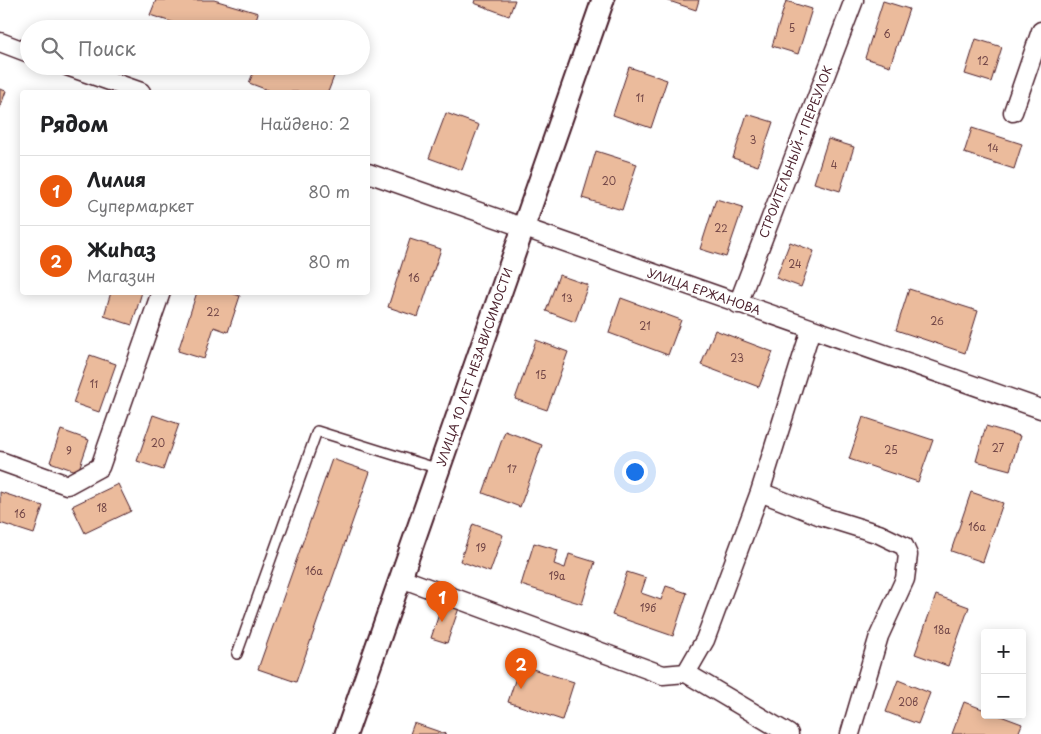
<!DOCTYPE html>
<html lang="ru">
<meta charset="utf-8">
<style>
body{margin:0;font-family:"Playpen Sans",sans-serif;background:#f2f2f2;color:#202124}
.controls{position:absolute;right:15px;bottom:15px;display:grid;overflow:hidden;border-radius:5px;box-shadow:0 2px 12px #0003}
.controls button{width:45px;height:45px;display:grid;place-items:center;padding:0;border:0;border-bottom:1px solid #e0e0e0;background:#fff;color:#202124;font:25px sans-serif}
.you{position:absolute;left:634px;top:471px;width:18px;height:18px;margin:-12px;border:4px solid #fff;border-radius:50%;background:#1a73e8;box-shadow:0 0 0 8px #1a73e833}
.badge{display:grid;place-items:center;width:32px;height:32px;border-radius:50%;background:#ea580c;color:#fff;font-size:16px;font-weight:700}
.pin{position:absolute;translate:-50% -41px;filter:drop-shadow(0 1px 2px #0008)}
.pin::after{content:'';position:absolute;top:26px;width:18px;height:15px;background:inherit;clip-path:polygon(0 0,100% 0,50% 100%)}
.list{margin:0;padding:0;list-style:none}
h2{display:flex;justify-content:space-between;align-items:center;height:65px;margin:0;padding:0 20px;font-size:21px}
h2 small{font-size:16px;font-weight:400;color:#757577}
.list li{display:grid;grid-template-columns:32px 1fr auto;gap:15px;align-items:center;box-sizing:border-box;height:70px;padding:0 20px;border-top:1px solid #e0e0e0}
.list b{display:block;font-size:19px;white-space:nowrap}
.list p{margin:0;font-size:16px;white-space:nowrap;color:#757577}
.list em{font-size:16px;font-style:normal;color:#757577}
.icon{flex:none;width:28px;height:28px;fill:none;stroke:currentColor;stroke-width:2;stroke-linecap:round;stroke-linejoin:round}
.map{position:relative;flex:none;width:1041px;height:734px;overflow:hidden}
.search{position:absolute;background:#fff;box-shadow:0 2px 12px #0003;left:20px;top:20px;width:350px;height:55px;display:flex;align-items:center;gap:12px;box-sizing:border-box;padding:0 18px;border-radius:28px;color:#757577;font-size:19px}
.panel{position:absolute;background:#fff;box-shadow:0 2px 12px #0003;left:20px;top:90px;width:350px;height:205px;border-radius:5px}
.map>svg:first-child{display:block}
</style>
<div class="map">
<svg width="1041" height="734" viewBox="0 0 1041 734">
<rect width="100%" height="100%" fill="#fff"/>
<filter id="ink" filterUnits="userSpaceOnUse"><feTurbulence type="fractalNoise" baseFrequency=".02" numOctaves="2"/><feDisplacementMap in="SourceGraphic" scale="10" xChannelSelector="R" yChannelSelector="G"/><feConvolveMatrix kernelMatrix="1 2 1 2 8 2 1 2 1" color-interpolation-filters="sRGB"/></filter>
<g filter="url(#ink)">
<path fill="#ebbb9c" stroke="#4a1f2b" d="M 156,0 L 214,0 L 258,13 L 253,29 L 193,29 L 150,15 Z
M 475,0 L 515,0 L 509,16 L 474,3 Z
M 666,0 L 699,0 L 696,10 Z
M 786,1 L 812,9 L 798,54 L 772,46 Z
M 883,1 L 909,9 L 890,66 L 865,58 Z
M 976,39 L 1002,47 L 991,82 L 965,74 Z
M 256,66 L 338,66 L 328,92 L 273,92 L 249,83 Z
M 629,67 L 667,80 L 651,128 L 613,115 Z
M 0,89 L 6,91 L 0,108 Z
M 446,113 L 479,125 L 462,170 L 429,158 Z
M 747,114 L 773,122 L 758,166 L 733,158 Z
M 972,128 L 1022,144 L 1014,169 L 964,153 Z
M 828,139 L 854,147 L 840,191 L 814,183 Z
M 596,151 L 637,164 L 622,210 L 582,198 Z
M 716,199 L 743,207 L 726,257 L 700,249 Z
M 410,239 L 441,249 L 418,317 L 388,307 Z
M 790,242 L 814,251 L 801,287 L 776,278 Z
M 559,275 L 588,285 L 575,322 L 546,311 Z
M 909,289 L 978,311 L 965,353 L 896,330 Z
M 111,292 L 142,292 L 132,325 L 104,316 Z
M 197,292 L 228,292 L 240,296 L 228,332 L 214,327 L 204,359 L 178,351 Z
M 621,298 L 681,320 L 668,355 L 609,333 Z
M 715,330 L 773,352 L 759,387 L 701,365 Z
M 536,340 L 568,352 L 547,410 L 515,399 Z
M 90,355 L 116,364 L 99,412 L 73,403 Z
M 153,415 L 179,424 L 163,470 L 137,461 Z
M 863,417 L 933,440 L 918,482 L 849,459 Z
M 986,426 L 1020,436 L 1010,470 L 976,461 Z
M 61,430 L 89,440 L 78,472 L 50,462 Z
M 505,431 L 542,445 L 520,507 L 483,493 Z
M 332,459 L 370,472 L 296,682 L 258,669 Z
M 118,484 L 131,511 L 85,533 L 72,506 Z
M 0,492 L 43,506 L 34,534 L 0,523 Z
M 971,492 L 1003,503 L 983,562 L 951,551 Z
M 473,524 L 503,535 L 490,572 L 460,561 Z
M 534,543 L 558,550 L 554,564 L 565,568 L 569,554 L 595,562 L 582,604 L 521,585 Z
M 627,572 L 646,578 L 641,593 L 661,600 L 666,586 L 687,593 L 673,636 L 612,615 Z
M 936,595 L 969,607 L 948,666 L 915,654 Z
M 443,602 L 459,608 L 447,643 L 431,638 Z
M 520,665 L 574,682 L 562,720 L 508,702 Z
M 898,680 L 930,693 L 918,724 L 886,712 Z
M 964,702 L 985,710 L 985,715 L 998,715 L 1022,724 L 1018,734 L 952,734 Z
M 414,723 L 446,734 L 410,734 Z"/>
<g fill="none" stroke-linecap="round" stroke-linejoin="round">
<g stroke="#4a1f2b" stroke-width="12">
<path id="service" d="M 237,654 L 317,431 L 439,469"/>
</g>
<g stroke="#4a1f2b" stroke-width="21">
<path id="minor" d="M 0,42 L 29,53
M 67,66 L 141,92
M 1013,112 L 1041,31
M 368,173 L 1041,409
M 738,304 L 854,0
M 0,461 L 67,485 L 100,467 L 161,292
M 760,492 L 821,516 L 879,534 L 904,546 L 908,555 L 905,579 L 879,636 L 850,734
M 401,578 L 663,675 L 686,673 L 705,640 L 760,492 L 811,329
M 686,673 L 789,734"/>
</g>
<g stroke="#4a1f2b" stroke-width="25">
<path id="tertiary" d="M 346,734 L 603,0"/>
</g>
<use href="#service" stroke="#fff" stroke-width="9"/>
<use href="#minor" stroke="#fff" stroke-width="18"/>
<use href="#tertiary" stroke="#fff" stroke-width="21"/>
</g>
</g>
<g text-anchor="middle" stroke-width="4" stroke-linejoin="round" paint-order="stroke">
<g font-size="10" fill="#724647">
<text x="792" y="32">5</text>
<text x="887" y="38">6</text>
<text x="983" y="65">12</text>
<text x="640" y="102">11</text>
<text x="753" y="144">3</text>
<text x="993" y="152">14</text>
<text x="834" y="169">4</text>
<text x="609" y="185">20</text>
<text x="721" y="232">22</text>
<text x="795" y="268">24</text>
<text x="414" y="282">16</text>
<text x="567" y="302">13</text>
<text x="213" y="316">22</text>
<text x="937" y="325">26</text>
<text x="645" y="330">21</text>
<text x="737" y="362">23</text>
<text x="541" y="379">15</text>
<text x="94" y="388">11</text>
<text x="158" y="447">20</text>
<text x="998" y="452">27</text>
<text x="891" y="454">25</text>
<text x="69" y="455">9</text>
<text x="512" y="473">17</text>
<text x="102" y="512">18</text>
<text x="20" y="518">16</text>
<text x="977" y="531">16а</text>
<text x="481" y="552">19</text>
<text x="314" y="575">16а</text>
<text x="557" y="580">19а</text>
<text x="648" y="612">19б</text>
<text x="942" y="634">18а</text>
<text x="908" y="706">20в</text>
</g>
<g font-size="12" fill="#4a1f2b" stroke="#fff">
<text transform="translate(796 152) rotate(-69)" y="4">СТРОИТЕЛЬНЫЙ-1 ПЕРЕУЛОК</text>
<text transform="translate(704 292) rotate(19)" y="4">УЛИЦА ЕРЖАНОВА</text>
<text transform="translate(475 367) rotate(-71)" y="4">УЛИЦА 10 ЛЕТ НЕЗАВИСИМОСТИ</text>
</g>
</g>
</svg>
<div class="controls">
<button>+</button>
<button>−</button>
</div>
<div class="you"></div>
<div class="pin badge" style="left:442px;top:622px">1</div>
<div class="pin badge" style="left:521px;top:689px">2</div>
<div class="search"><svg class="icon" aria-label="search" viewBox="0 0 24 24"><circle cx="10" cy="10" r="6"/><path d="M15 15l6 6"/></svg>Поиск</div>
<section class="panel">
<h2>Рядом<small>Найдено: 2</small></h2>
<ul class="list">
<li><span class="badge">1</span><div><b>Лилия</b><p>Супермаркет</p></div><em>80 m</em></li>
<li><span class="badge">2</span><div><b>ЖиҺаз</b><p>Магазин</p></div><em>80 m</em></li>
</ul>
</section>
</div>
